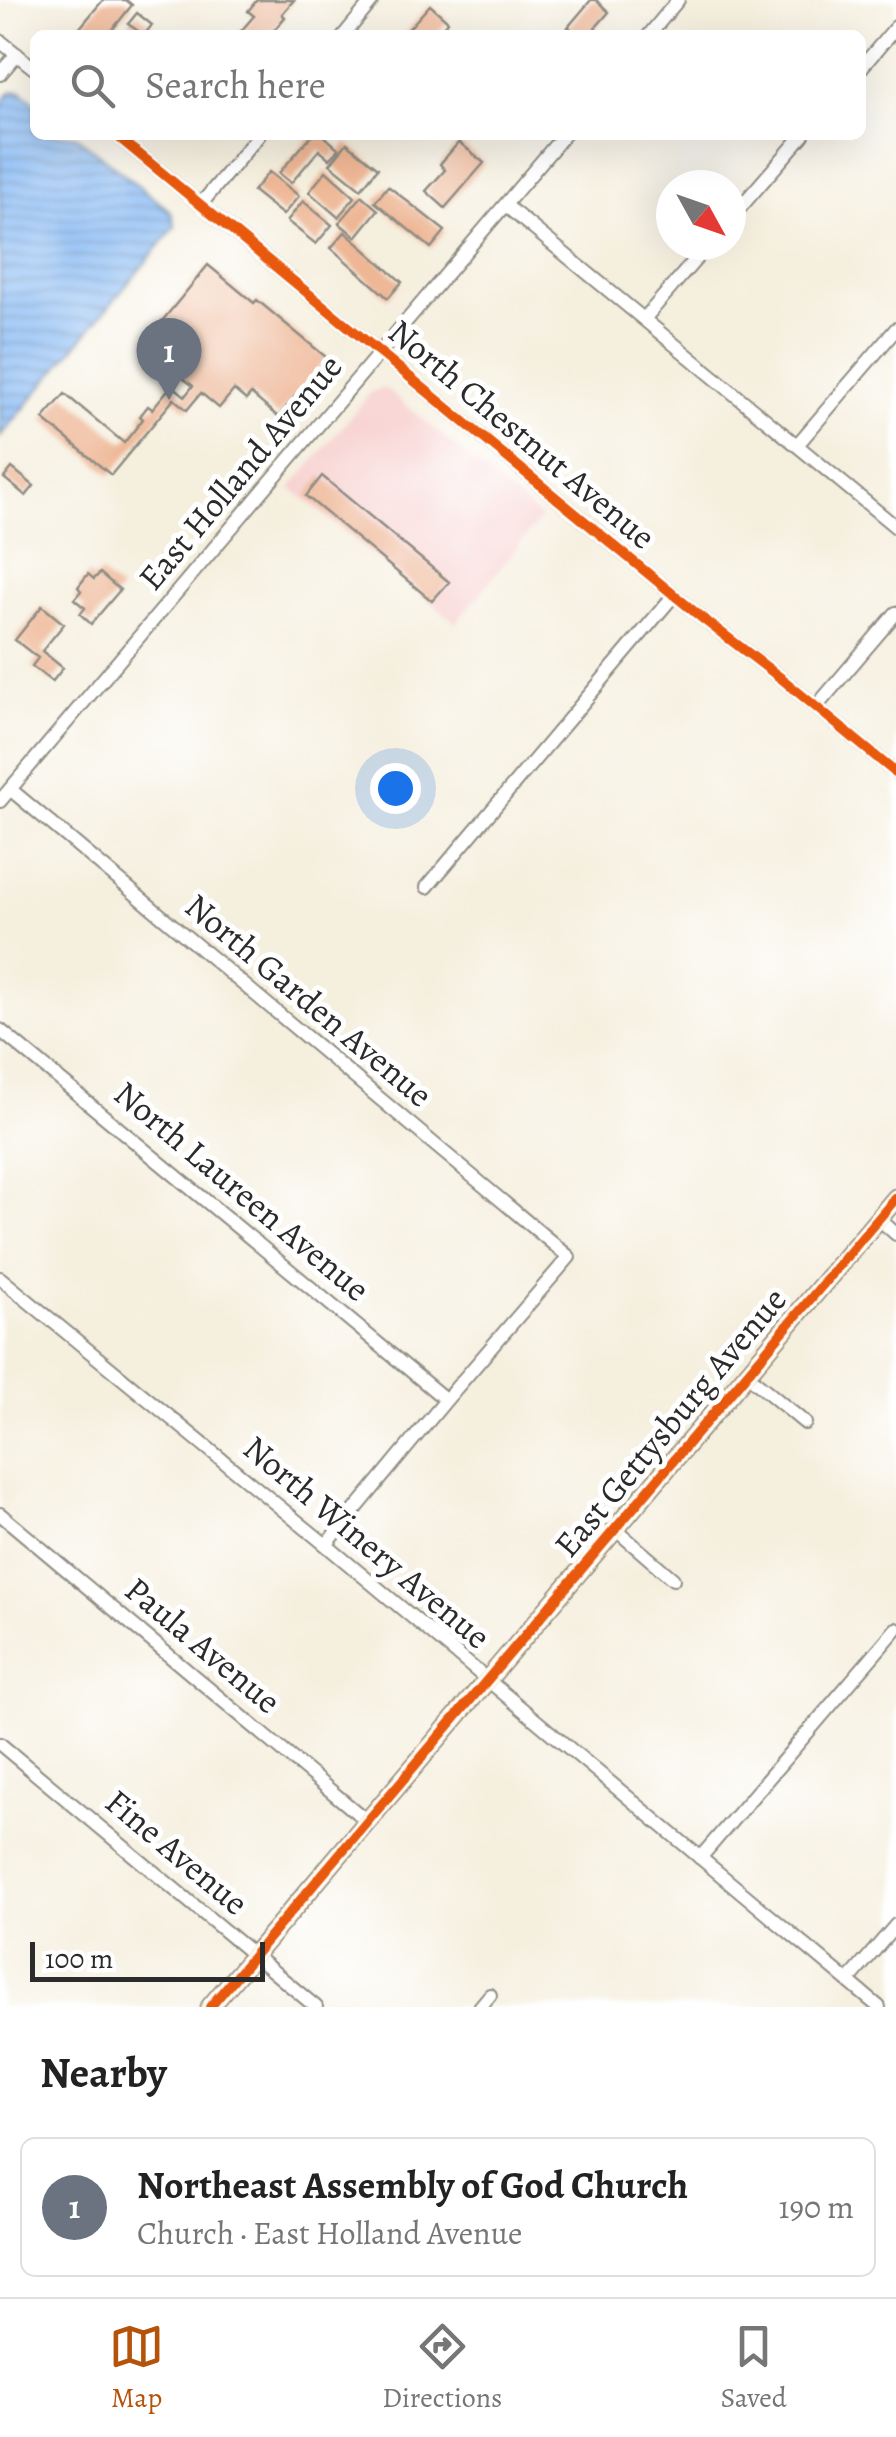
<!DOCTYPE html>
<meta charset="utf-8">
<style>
body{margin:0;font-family:Alegreya,serif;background:#f6f6f6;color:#222}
.compass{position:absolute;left:656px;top:170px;width:90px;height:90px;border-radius:50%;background:#fff;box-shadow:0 10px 40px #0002;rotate:130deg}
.scale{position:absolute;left:30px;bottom:25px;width:235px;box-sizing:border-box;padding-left:10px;border:5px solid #2b2b2b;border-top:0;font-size:28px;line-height:35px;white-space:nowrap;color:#2b2b2b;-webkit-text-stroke:8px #fff;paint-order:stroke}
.you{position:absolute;left:395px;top:788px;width:35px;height:35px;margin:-25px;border:8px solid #fff;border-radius:50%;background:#1a73e8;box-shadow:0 0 0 15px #1a73e833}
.badge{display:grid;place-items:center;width:65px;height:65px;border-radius:50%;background:#b45309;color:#fff;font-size:32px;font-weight:700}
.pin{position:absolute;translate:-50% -82px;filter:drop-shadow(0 2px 5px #0008)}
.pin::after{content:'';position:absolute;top:52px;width:35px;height:30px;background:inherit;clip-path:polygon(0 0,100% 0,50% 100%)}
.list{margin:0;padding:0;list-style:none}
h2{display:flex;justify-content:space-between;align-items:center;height:130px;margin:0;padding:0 40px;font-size:42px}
h2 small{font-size:32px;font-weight:400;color:#767676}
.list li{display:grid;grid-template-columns:65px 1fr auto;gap:30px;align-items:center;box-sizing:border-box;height:140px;margin:0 20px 20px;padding:0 20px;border:2px solid #e0e0e0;border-radius:15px}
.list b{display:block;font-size:38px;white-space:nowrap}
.list p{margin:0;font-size:32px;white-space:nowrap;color:#767676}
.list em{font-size:32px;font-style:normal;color:#767676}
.icon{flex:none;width:55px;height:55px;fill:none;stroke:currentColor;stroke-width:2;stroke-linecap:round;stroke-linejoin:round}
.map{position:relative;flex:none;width:896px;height:2007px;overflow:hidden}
.search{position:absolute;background:#fff;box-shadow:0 10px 40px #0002;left:30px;right:30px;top:30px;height:110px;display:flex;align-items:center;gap:25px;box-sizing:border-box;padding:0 35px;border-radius:15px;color:#767676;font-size:38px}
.sheet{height:290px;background:#fff}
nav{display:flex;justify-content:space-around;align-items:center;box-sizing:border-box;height:140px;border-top:2px solid #e0e0e0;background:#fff;font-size:28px;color:#767676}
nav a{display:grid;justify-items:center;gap:5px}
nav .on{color:#b45309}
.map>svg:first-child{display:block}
</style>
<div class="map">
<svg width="896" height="2007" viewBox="0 0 896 2007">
<defs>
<pattern id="water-rules" width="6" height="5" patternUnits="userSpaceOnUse" patternTransform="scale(2.5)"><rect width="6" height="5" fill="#87baf4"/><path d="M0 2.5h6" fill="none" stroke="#6f97c6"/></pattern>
</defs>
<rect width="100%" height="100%" fill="#fff"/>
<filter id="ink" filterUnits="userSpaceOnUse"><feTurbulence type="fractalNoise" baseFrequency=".01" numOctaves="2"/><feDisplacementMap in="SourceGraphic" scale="20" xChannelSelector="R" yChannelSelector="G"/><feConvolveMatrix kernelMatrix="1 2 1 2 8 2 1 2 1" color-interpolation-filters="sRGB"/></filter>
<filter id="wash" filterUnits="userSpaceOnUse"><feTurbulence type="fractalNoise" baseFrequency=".0048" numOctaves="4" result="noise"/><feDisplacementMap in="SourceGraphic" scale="40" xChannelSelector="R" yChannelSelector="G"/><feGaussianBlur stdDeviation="2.25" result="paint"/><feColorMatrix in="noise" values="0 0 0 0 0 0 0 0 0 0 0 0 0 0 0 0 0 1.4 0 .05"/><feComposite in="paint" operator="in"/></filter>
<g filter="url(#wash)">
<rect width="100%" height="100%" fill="#f5efde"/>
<path fill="#f7d0cf" d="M 385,388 L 541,518 L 456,623 L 291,488 L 371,392 Z"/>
<path fill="url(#water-rules)" stroke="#597290" stroke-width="2.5" d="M 21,91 L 35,103 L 35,135 L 75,135 L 171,212 L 175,227 L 0,437 L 0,105 L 11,92 Z"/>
<g id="blocks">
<path fill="#eeb694" d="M 103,0 L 126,0 L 132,5 L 108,35 L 74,35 Z
M 257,0 L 294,0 L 282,14 L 285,17 L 270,35 L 245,35 L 241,31 L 254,16 L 248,11 Z
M 591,0 L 596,0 L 609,12 L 589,35 L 564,35 L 570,28 L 568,27 Z
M 430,5 L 448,21 L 436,35 L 403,35 Z
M 137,13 L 152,25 L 144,35 L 128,24 Z
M 312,135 L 323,135 L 339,149 L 330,159 L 319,150 L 291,183 L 279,173 Z
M 459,142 L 484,163 L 445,208 L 426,191 L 445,170 L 440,164 Z
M 347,143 L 378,168 L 361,189 L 330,164 Z
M 326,171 L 355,197 L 338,217 L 309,192 Z
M 269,172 L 299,196 L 283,215 L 253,191 Z
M 388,186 L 445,231 L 431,248 L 375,202 Z
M 362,196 L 378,210 L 356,237 L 339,223 Z
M 303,201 L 332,225 L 316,244 L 287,221 Z
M 345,232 L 402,282 L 388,298 L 331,248 Z
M 208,265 L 254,303 L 257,300 L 327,358 L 278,417 L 251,394 L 246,400 L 234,390 L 219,408 L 201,393 L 187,410 L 174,399 L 111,475 L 43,419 L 65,394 L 124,443 L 143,419 L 140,416 L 148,406 L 152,409 L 172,385 L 185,396 L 193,386 L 156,356 L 171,337 L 158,326 Z
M 12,468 L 34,486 L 26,496 L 4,478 Z
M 322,476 L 449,582 L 432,601 L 306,496 Z
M 100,573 L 120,590 L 91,624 L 80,614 L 85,608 L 74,599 L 81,591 L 78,587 L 88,574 L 94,579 Z
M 42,606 L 64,624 L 42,651 L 63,668 L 52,682 L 32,666 L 38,658 L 15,640 Z"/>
</g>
</g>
<g filter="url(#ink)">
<use href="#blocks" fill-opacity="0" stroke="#908d84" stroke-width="2.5"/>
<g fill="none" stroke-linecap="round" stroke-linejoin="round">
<g stroke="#908d84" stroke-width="16">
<path id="street" d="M 344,35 L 373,0
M 649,35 L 678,0
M 0,41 L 35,69
M 861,68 L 896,27
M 0,74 L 17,54
M 116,135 L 702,618 L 782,679 L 896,773
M 201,204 L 259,135
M 505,205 L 896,527
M 731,218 L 803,135
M 644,319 L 708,245
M 797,445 L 896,329
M 816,707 L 896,613
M 10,789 L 569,1257 L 446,1400 L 326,1545
M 0,801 L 564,135
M 427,887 L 674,595
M 0,1030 L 446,1400
M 879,1219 L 896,1234
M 0,1278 L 326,1545 L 879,2007
M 746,1374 L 805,1423
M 0,1514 L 368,1822
M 615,1529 L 673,1579
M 0,1744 L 316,2007
M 700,1858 L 896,1629
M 848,1981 L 896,1925
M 480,2007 L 490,1995"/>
</g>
<g stroke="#908d84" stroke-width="21">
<path id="secondary" d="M 210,2007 L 896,1198"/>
</g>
<use href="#street" stroke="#fff" stroke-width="12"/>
<use href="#secondary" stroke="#fbe6c3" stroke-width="18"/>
<g stroke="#fff" stroke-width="16">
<path id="cycleway" d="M 116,135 L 702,618 L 782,679 L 896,773
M 210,2007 L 896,1198"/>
</g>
<use href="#cycleway" stroke="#e8590c" stroke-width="10"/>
</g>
</g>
<g text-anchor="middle" stroke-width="10" stroke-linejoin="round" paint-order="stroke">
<g font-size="35" fill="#2b2b2b" stroke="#fff">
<text transform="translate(522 434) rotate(40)" y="12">North Chestnut Avenue</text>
<text transform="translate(240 472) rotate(-50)" y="12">East Holland Avenue</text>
<text transform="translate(309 1000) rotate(40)" y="12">North Garden Avenue</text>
<text transform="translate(242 1191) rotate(40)" y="12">North Laureen Avenue</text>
<text transform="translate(670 1422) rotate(-50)" y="12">East Gettysburg Avenue</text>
<text transform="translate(367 1542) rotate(40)" y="12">North Winery Avenue</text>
<text transform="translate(203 1645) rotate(40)" y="12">Paula Avenue</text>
<text transform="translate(177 1852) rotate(40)" y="12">Fine Avenue</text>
</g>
</g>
</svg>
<svg class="compass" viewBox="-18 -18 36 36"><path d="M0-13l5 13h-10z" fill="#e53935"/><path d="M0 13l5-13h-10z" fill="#767676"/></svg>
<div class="scale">100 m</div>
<div class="you"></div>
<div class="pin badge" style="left:169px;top:400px;background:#6b7280">1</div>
<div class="search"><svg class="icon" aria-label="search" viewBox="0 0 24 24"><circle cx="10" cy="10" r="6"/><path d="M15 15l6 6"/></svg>Search here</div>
</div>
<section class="sheet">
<h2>Nearby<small></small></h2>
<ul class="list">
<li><span class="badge" style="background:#6b7280">1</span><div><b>Northeast Assembly of God Church</b><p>Church · East Holland Avenue</p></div><em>190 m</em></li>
</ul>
</section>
<nav>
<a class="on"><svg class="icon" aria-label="map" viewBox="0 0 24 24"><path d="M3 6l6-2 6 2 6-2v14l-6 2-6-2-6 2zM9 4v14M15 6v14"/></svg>Map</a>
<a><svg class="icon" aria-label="directions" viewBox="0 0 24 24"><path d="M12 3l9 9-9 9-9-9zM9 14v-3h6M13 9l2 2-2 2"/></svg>Directions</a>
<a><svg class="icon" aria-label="saved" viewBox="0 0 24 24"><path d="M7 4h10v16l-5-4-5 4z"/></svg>Saved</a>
</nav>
